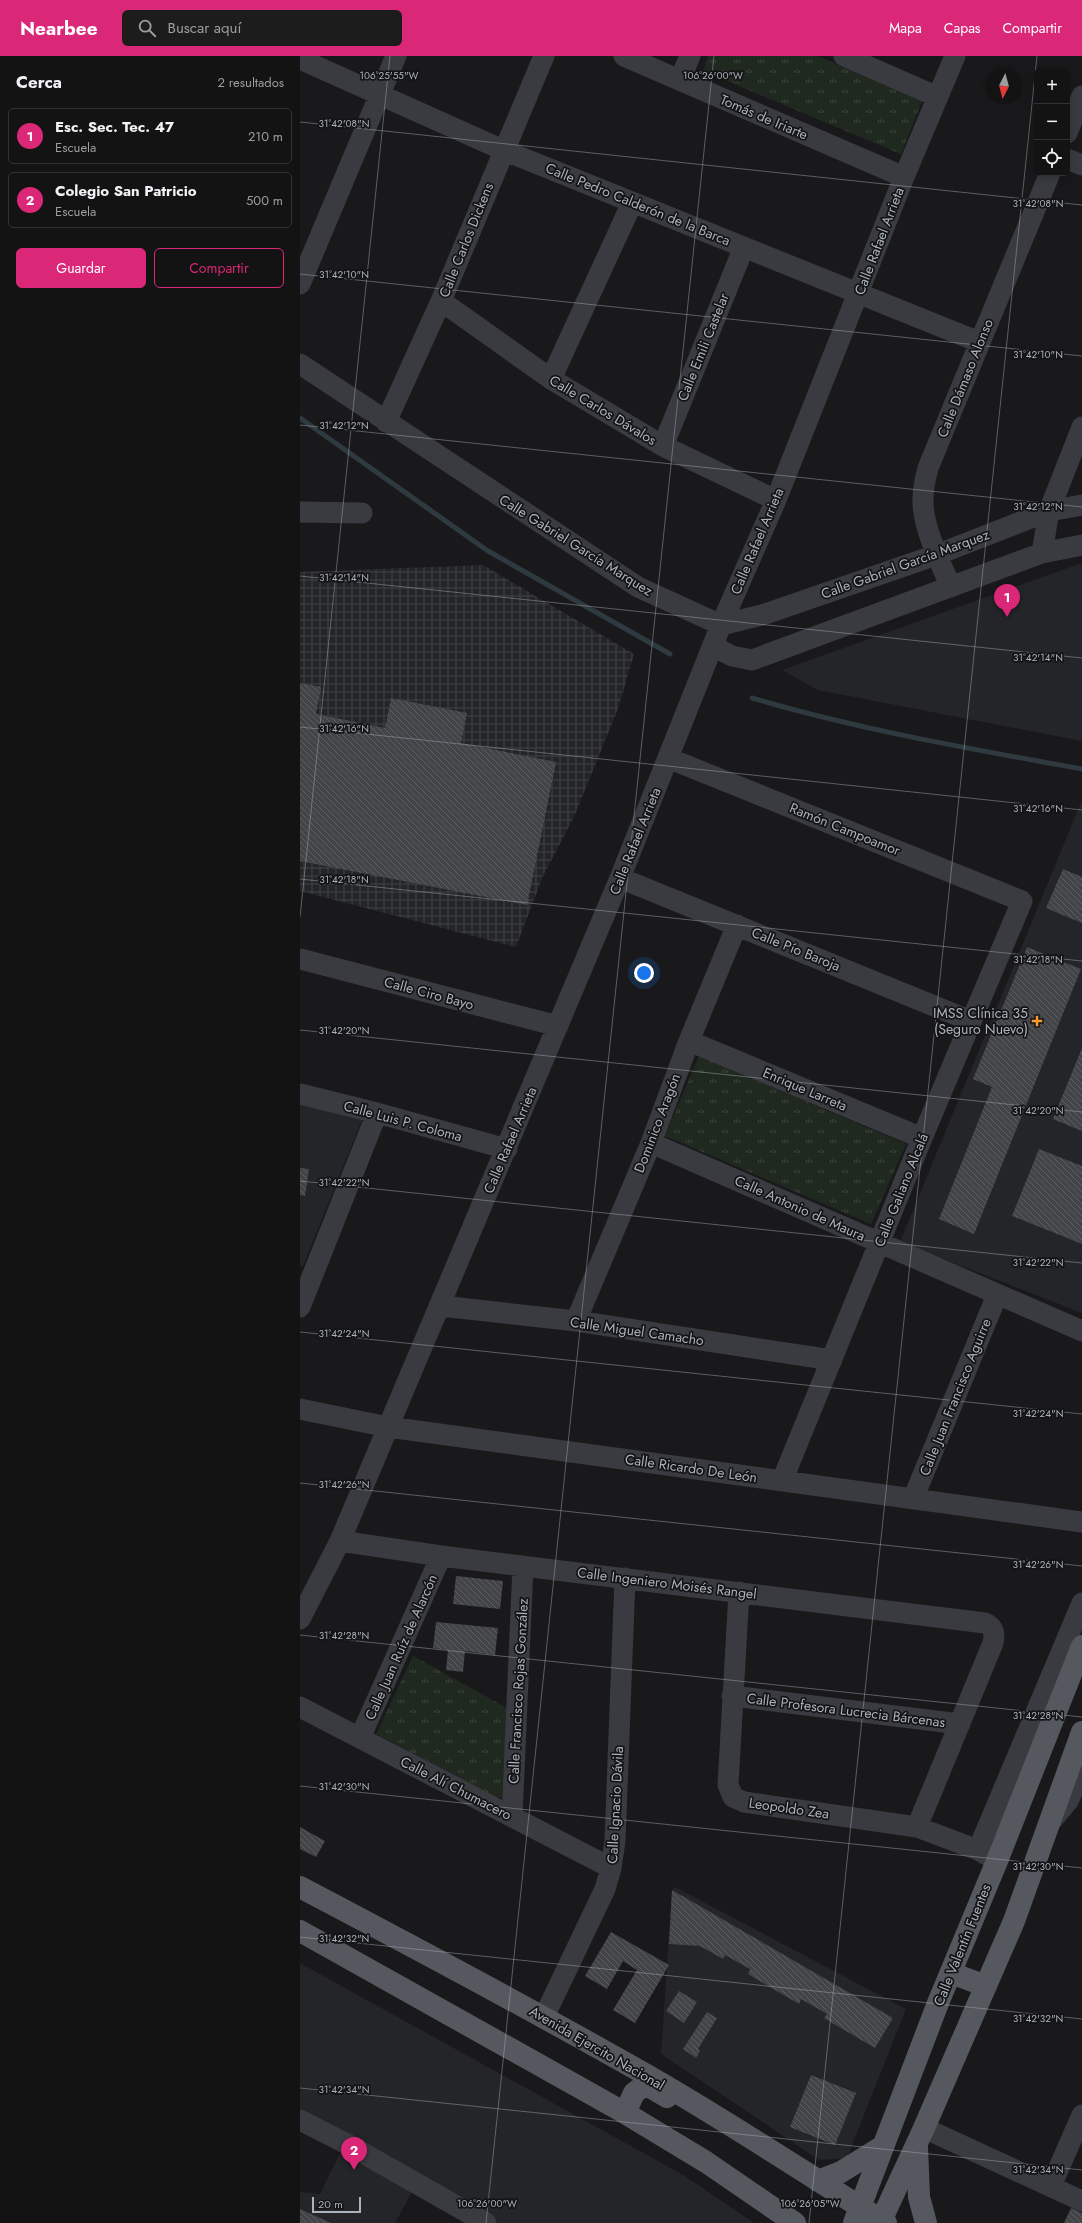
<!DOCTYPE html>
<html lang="es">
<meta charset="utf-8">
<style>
body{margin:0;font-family:Jost,sans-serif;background:#1c1c1d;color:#f1f3f6}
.controls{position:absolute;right:12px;top:12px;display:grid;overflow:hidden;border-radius:6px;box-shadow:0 2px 10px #0003}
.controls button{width:36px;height:36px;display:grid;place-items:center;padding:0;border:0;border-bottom:1px solid #323234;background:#131314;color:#f1f3f6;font:20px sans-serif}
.compass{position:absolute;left:686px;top:12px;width:36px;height:36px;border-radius:50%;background:#131314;box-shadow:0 2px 10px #0003;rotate:186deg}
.scale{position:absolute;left:12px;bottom:10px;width:49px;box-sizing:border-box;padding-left:4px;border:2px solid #aab2bb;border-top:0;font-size:11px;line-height:14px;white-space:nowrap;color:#aab2bb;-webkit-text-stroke:3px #141416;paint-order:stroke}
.you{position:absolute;left:344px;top:917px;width:14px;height:14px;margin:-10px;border:3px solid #fff;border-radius:50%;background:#1a73e8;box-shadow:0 0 0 6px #1a73e833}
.badge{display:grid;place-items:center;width:26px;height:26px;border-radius:50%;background:#db2777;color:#fff;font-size:13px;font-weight:700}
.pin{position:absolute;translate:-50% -33px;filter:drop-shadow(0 1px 2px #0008)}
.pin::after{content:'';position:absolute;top:21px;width:14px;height:12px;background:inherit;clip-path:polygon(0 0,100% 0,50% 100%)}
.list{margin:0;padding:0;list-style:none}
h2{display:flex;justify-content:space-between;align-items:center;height:52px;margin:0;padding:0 16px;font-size:17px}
h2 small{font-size:13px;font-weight:400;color:#9d9ea0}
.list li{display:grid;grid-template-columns:26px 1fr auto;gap:12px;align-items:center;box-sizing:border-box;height:56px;margin:0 8px 8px;padding:0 8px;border:1px solid #323234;border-radius:6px}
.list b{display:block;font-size:15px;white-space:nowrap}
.list p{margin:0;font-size:13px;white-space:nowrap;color:#9d9ea0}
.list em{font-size:13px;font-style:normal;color:#9d9ea0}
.actions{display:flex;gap:8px;padding:12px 16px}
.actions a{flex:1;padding:9px 0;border:1px solid #db2777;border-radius:6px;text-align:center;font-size:14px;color:#db2777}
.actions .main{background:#db2777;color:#fff}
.icon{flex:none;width:22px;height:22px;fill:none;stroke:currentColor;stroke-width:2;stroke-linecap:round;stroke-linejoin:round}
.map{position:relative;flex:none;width:782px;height:2167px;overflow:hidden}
header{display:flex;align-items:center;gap:24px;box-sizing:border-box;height:56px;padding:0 20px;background:#db2777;color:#fff}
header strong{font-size:19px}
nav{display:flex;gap:22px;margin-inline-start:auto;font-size:14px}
.search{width:280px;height:36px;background:#1c1c1d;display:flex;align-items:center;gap:10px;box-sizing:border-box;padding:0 14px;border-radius:6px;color:#9d9ea0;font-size:15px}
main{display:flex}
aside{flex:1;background:#131314}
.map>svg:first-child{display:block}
</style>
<header>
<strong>Nearbee</strong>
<div class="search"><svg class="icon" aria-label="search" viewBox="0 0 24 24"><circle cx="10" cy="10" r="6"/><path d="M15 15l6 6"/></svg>Buscar aquí</div>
<nav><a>Mapa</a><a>Capas</a><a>Compartir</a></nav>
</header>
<main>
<aside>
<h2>Cerca<small>2 resultados</small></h2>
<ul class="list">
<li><span class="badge">1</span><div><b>Esc. Sec. Tec. 47</b><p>Escuela</p></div><em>210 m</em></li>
<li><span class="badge">2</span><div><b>Colegio San Patricio</b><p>Escuela</p></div><em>500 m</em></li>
</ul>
<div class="actions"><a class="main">Guardar</a><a>Compartir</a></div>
</aside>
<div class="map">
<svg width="782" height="2167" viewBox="0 0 782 2167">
<defs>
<pattern id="industrial-grid" width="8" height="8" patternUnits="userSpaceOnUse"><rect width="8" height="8" fill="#242528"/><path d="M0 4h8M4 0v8" fill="none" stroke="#414245"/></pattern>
<pattern id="park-tufts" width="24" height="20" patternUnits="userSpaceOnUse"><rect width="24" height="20" fill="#202920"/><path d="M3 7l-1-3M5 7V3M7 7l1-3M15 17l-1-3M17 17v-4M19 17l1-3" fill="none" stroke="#3e463e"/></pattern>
<pattern id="building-back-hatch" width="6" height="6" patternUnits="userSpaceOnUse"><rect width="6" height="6" fill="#434448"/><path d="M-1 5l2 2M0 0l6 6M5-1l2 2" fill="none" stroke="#5b5d60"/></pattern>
</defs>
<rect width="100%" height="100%" fill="#19191b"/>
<path fill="#242528" d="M 782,507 L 782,685 L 518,634 L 482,614 Z
M 782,744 L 782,1257 L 600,1186 Z
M 0,1047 L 62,1064 L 3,1210 L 0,1209 Z
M 375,1831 L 606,1953 L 547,2102 L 519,2104 L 361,1998 L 372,1834 Z
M 0,1907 L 385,2120 L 454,2167 L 184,2167 L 0,2070 Z
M 42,2093 L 112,2136 L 95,2167 L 0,2167 L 0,2136 L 20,2138 Z"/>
<path fill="url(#industrial-grid)" d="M 183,509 L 334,598 L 318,653 L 274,761 L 243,820 L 216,891 L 0,835 L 0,516 Z"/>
<path fill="url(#park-tufts)" d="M 408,0 L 517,0 L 622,45 L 601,98 L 403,15 Z
M 399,1000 L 606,1088 L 571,1168 L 365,1080 Z
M 113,1600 L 207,1652 L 202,1742 L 193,1740 L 76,1678 Z"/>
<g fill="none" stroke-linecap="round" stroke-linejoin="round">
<path stroke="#2e3a40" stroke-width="5" d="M 0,362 L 188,495 L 370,598
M 452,642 C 560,674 671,693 782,713"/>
</g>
<path fill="url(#building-back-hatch)" d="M 0,627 L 21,631 L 16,658 L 85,672 L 91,642 L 167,657 L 161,687 L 256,706 L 227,849 L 0,805 Z
M 763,813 L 782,821 L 782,867 L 746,852 Z
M 727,891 L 781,913 L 674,1178 L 639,1163 L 692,1031 L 673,1023 Z
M 782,992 L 782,1075 L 753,1063 Z
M 739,1093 L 782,1110 L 782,1188 L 712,1160 Z
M 0,1112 L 9,1113 L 5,1140 L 0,1139 Z
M 156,1520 L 203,1525 L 200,1553 L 153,1548 Z
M 136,1566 L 198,1572 L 195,1599 L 165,1595 L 163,1616 L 146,1614 L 148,1594 L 133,1592 Z
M 0,1771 L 25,1785 L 16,1801 L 0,1793 Z
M 372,1834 L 593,1962 L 575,1992 L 524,1962 L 527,1958 L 501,1943 L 499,1948 L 448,1918 L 450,1913 L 425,1899 L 423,1903 L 400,1890 L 369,1888 Z
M 311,1876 L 369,1909 L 335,1967 L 313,1954 L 337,1914 L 323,1905 L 307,1933 L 285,1920 Z
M 379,1935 L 397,1946 L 384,1967 L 366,1955 Z
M 407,1956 L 417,1962 L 398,1993 L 400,1995 L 396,2002 L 383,1993 Z
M 511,2019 L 556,2037 L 535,2089 L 490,2071 Z
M 771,2152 L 782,2157 L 782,2167 L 764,2167 Z
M 0,2153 L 31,2167 L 0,2167 Z"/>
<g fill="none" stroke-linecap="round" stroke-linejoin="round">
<path stroke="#393b40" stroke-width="21" d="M 324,0 L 604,121
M 544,0 L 638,41
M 0,3 L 203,94 L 679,286
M 380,24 L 390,0
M 767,77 L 782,40
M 767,103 L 782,109
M 0,228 L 96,0
M 141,245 L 251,323 L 363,390 L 476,444
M 0,308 L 338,531 L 421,569 L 462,559 L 636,499 L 749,455 L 782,449
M 251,323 L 332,147
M 86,366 L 141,245 L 244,0
M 363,390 L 444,191
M 0,456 L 62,457
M 742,497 L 749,455 L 782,371
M 651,531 C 640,507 622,469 623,443 C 623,433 625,423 628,412 L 750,117
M 413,590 L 432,600 L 452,604 L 742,497 L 782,489
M 368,702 L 722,845 L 622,1082 L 482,1425
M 320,822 L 671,965
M 0,903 L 258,970
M 389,985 L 622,1082
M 0,1038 L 77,1057 L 207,1093
M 351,1087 L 782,1275
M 141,1250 L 276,1265 L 532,1304
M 0,1251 L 77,1057
M 276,1265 L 351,1087 L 389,985 L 437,869
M 0,1353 L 88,1371 L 782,1466
M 613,1443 L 697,1239
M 40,1485 L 141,1500 L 685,1567 C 694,1571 695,1578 693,1587 L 617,1771
M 439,1536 L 428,1729 L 433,1741 L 444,1746 L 617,1771 L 678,1794 L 697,1805
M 0,1563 L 40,1485 L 320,822 L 421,569 L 476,444 L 604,121 L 655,0
M 432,1640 L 660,1668
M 0,1651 L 311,1812
M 60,1682 L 141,1500
M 212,1761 L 223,1510
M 753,1763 L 768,1745 L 782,1715
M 678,1794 L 782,1547
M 244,1961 L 305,1833 L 311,1812 L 315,1785 L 325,1522
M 0,2064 L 47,2088 L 186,2167
M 624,2072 L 782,2145
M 751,2130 L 782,2059"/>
<path stroke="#55595f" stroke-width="22" d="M 0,1831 C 118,1893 236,1956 352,2022 C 432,2068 508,2119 586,2167
M 0,1875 L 325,2057 L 406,2106 L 495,2167
M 651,1917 L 686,1930
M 325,2057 L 334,2037 L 342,2031 L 350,2031 L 367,2041
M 617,2091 L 619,2141 L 626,2167
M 518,2125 L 541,2116 L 583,2090
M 554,2167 L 638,1947 L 697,1805 L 782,1590
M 580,2167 L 624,2072 L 714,1865 L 782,1676"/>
</g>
<path fill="none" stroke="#aab2bb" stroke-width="1" stroke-opacity="0.45" d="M 0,66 L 782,149M 0,218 L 782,300M 0,369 L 782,451M 0,520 L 782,602M 0,671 L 782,754M 0,823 L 782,905M 0,861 L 90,0M 0,974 L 782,1056M 0,1125 L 782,1207M 0,1276 L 782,1358M 0,1427 L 782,1510M 0,1579 L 782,1661M 0,1730 L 782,1812M 0,1881 L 782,1963M 0,2032 L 782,2114M 186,2167 L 414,0M 509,2167 L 737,0"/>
<path fill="#f99a32" stroke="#141416" stroke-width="1.5" d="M735 959h4v4h4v4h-4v4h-4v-4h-4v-4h4z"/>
<g text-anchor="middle" stroke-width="3.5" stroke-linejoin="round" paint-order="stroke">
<g font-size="14" fill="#aab2bb" stroke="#141416">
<text transform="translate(464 61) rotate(23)" y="5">Tomás de Iriarte</text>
<text transform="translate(338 148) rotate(22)" y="5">Calle Pedro Calderón de la Barca</text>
<text transform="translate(166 184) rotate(-68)" y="5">Calle Carlos Dickens</text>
<text transform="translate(579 185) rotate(-69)" y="5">Calle Rafael Arrieta</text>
<text transform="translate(403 291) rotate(-68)" y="5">Calle Emili Castelar</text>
<text transform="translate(665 322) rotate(-68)" y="5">Calle Dámaso Alonso</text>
<text transform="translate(303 354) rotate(31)" y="5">Calle Carlos Dávalos</text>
<text transform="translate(457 485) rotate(-67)" y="5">Calle Rafael Arrieta</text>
<text transform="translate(276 489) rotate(32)" y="5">Calle Gabriel García Marquez</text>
<text transform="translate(605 508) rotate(-20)" y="5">Calle Gabriel García Marquez</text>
<text transform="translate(545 773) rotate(22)" y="5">Ramón Campoamor</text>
<text transform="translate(335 785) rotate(-68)" y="5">Calle Rafael Arrieta</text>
<text transform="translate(496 893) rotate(22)" y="5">Calle Pío Baroja</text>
<text transform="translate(129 937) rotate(15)" y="5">Calle Ciro Bayo</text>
<text transform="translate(505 1033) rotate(23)" y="5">Enrique Larreta</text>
<text transform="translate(103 1065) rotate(15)" y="5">Calle Luis P. Coloma</text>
<text transform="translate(357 1067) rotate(-69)" y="5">Dominico Aragón</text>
<text transform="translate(210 1084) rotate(-67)" y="5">Calle Rafael Arrieta</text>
<text transform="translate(601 1134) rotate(-68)" y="5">Calle Galiano Alcalá</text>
<text transform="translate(500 1152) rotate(24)" y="5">Calle Antonio de Maura</text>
<text transform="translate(337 1275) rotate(8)" y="5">Calle Miguel Camacho</text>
<text transform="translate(655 1341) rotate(-68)" y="5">Calle Juan Francisco Aguirre</text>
<text transform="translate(391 1412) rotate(8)" y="5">Calle Ricardo De León</text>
<text transform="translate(367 1527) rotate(7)" y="5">Calle Ingeniero Moisés Rangel</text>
<text transform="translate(101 1591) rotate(-66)" y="5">Calle Juan Ruíz de Alarcón</text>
<text transform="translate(218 1635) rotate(-87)" y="5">Calle Francisco Rojas González</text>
<text transform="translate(546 1654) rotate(7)" y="5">Calle Profesora Lucrecia Bárcenas</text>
<text transform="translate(156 1732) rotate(27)" y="5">Calle Alí Chumacero</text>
<text transform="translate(315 1749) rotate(-87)" y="5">Calle Ignacio Dávila</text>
<text transform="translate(489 1752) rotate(8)" y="5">Leopoldo Zea</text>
<text transform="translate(662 1889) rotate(-68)" y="5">Calle Valentín Fuentes</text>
<text transform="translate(297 1992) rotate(30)" y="5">Avenida Ejercito Nacional</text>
</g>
<g font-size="14" fill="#aab2bb" stroke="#141416" text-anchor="end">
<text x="728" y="962">IMSS Clínica 35<tspan x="728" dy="16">(Seguro Nuevo)</tspan></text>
</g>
</g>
<g font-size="10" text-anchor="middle" fill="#aab2bb" stroke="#141416" stroke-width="3.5" stroke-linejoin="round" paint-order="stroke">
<text x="89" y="23">106°25'55"W</text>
<text x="413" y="23">106°26'00"W</text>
<text x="44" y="71">31°42'08"N</text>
<text x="738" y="151">31°42'08"N</text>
<text x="44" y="222">31°42'10"N</text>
<text x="738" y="302">31°42'10"N</text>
<text x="44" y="373">31°42'12"N</text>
<text x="738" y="454">31°42'12"N</text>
<text x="44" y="525">31°42'14"N</text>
<text x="738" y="605">31°42'14"N</text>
<text x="44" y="676">31°42'16"N</text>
<text x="738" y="756">31°42'16"N</text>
<text x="44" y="827">31°42'18"N</text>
<text x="738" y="907">31°42'18"N</text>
<text x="44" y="978">31°42'20"N</text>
<text x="738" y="1058">31°42'20"N</text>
<text x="44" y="1130">31°42'22"N</text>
<text x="738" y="1210">31°42'22"N</text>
<text x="44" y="1281">31°42'24"N</text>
<text x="738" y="1361">31°42'24"N</text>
<text x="44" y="1432">31°42'26"N</text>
<text x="738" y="1512">31°42'26"N</text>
<text x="44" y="1583">31°42'28"N</text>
<text x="738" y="1663">31°42'28"N</text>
<text x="44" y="1734">31°42'30"N</text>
<text x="738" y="1814">31°42'30"N</text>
<text x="44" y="1886">31°42'32"N</text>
<text x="738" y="1966">31°42'32"N</text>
<text x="44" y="2037">31°42'34"N</text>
<text x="738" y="2117">31°42'34"N</text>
<text x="187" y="2151">106°26'00"W</text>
<text x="510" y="2151">106°26'05"W</text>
</g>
</svg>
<div class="controls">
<button>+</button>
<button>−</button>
<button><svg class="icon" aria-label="locate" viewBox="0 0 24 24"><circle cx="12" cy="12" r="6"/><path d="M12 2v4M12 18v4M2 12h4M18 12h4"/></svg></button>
</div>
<svg class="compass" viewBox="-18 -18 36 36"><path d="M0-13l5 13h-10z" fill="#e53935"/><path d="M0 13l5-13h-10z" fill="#9d9ea0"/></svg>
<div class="scale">20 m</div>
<div class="you"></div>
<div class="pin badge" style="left:707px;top:561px">1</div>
<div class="pin badge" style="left:54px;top:2114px">2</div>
</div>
</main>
